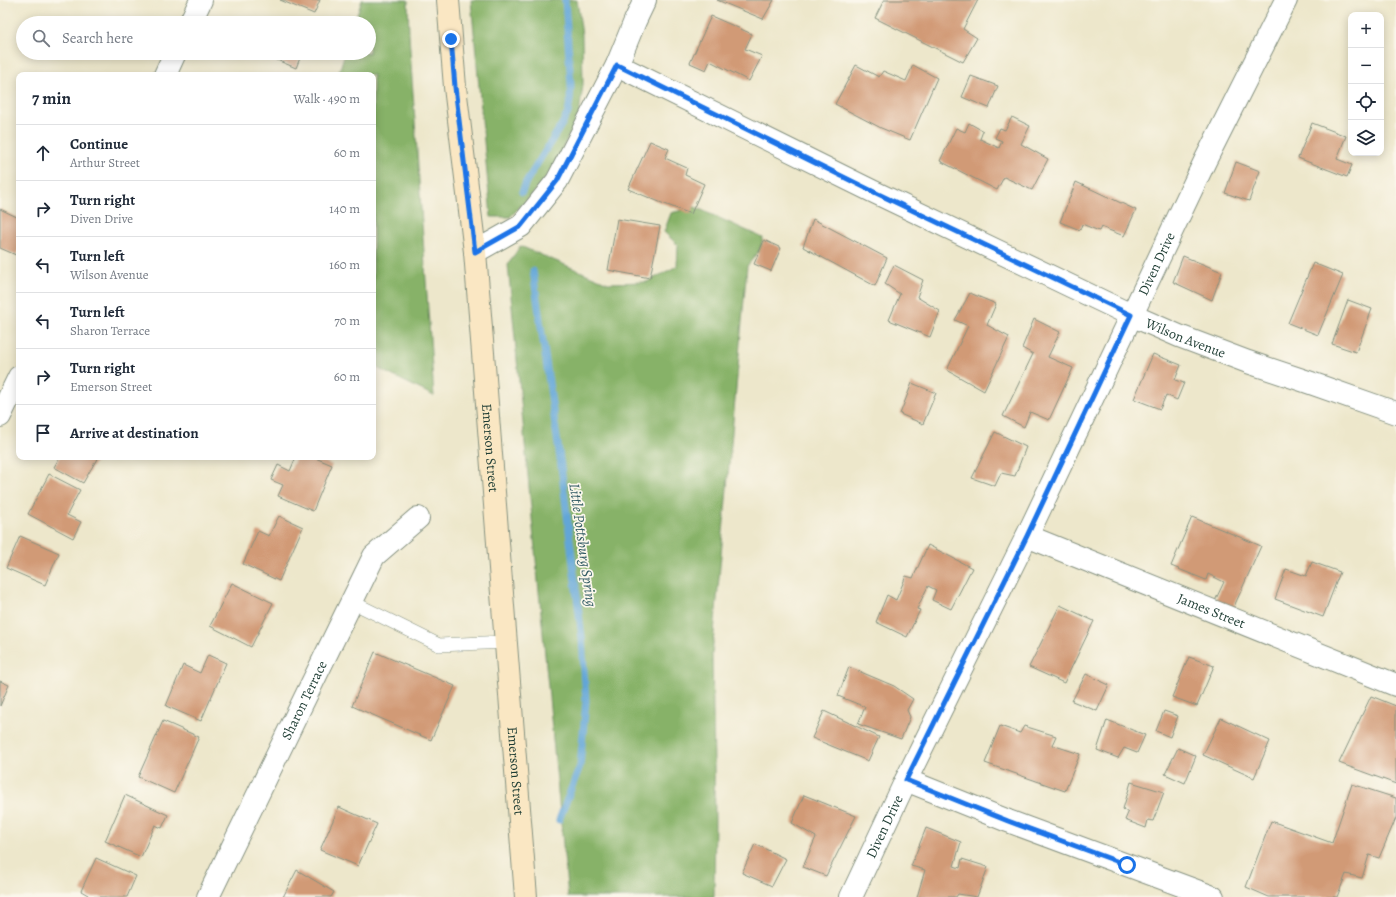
<!DOCTYPE html>
<meta charset="utf-8">
<style>
body{margin:0;font-family:Alegreya,serif;background:#f2f2f3;color:#1f2937}
.controls{position:absolute;right:12px;top:12px;display:grid;overflow:hidden;border-radius:8px;box-shadow:0 2px 10px #0003}
.controls button{width:36px;height:36px;display:grid;place-items:center;padding:0;border:0;border-bottom:1px solid #e0e1e3;background:#fff;color:#1f2937;font:20px sans-serif}
.stop{position:absolute;width:12px;height:12px;margin:-9px;border:3px solid #1a73e8;border-radius:50%;background:#fff}
.stop.end{background:#1a73e8;border-color:#fff;box-shadow:0 1px 4px #0008}
.list{margin:0;padding:0;list-style:none}
h2{display:flex;justify-content:space-between;align-items:center;height:52px;margin:0;padding:0 16px;font-size:17px}
h2 small{font-size:13px;font-weight:400;color:#747a83}
.list li{display:grid;grid-template-columns:26px 1fr auto;gap:12px;align-items:center;box-sizing:border-box;height:56px;padding:0 16px;border-top:1px solid #e0e1e3}
.list b{display:block;font-size:15px;white-space:nowrap}
.list p{margin:0;font-size:13px;white-space:nowrap;color:#747a83}
.list em{font-size:13px;font-style:normal;color:#747a83}
.icon{flex:none;width:22px;height:22px;fill:none;stroke:currentColor;stroke-width:2;stroke-linecap:round;stroke-linejoin:round}
.map{position:relative;flex:none;width:1396px;height:897px;overflow:hidden}
.search{position:absolute;background:#fff;box-shadow:0 2px 10px #0003;left:16px;top:16px;width:360px;height:44px;display:flex;align-items:center;gap:10px;box-sizing:border-box;padding:0 14px;border-radius:22px;color:#747a83;font-size:15px}
.panel{position:absolute;background:#fff;box-shadow:0 2px 10px #0003;left:16px;top:72px;width:360px;height:388px;border-radius:8px}
.map>svg:first-child{display:block}
</style>
<div class="map">
<svg width="1396" height="897" viewBox="0 0 1396 897">
<rect width="100%" height="100%" fill="#fbf7ec"/>
<filter id="ink" filterUnits="userSpaceOnUse"><feTurbulence type="fractalNoise" baseFrequency=".025" numOctaves="2"/><feDisplacementMap in="SourceGraphic" scale="8" xChannelSelector="R" yChannelSelector="G"/><feConvolveMatrix kernelMatrix="1 2 1 2 8 2 1 2 1" color-interpolation-filters="sRGB"/></filter>
<filter id="wash" filterUnits="userSpaceOnUse"><feTurbulence type="fractalNoise" baseFrequency=".012" numOctaves="4" result="noise"/><feDisplacementMap in="SourceGraphic" scale="16" xChannelSelector="R" yChannelSelector="G"/><feGaussianBlur stdDeviation="0.9" result="paint"/><feColorMatrix in="noise" values="0 0 0 0 0 0 0 0 0 0 0 0 0 0 0 0 0 1.4 0 .05"/><feComposite in="paint" operator="in"/></filter>
<g filter="url(#wash)">
<rect width="100%" height="100%" fill="#ede7cb"/>
<path fill="#87b268" stroke="#53784e" d="M 362,0 L 408,0 L 409,35 L 434,396 L 373,366 L 373,75 L 338,75 L 345,53 L 369,53 L 369,23 L 354,23 Z
M 471,0 L 577,0 L 582,35 L 583,84 L 579,115 L 551,171 L 532,195 L 510,217 L 491,217 Z
M 695,207 L 763,238 L 760,250 L 747,266 L 712,655 L 715,819 L 714,897 L 568,897 L 508,265 L 520,246 L 608,283 L 647,282 L 677,266 L 678,245 L 664,232 L 671,213 Z"/>
<g fill="none" stroke-linecap="round" stroke-linejoin="round">
<path stroke="#62a6d7" stroke-width="7" d="M 522,192 L 526,182 L 562,124 L 568,113 L 570,100 L 571,86 L 565,0
M 533,271 L 561,466 L 582,638 L 586,701 L 580,766 L 559,820"/>
</g>
<g id="blocks">
<path fill="#d19a76" d="M 280,0 L 320,0 L 314,14 Z
M 717,0 L 774,0 L 763,19 Z
M 884,0 L 978,0 L 963,29 L 977,38 L 963,62 L 875,18 Z
M 711,16 L 752,34 L 745,49 L 762,56 L 749,81 L 710,61 L 706,70 L 690,63 Z
M 260,53 L 302,53 L 296,68 Z
M 856,65 L 879,77 L 883,71 L 906,81 L 913,65 L 937,78 L 910,140 L 881,128 L 835,104 Z
M 971,76 L 998,86 L 989,108 L 962,97 Z
M 1012,117 L 1030,126 L 1021,144 L 1048,159 L 1032,190 L 1004,177 L 997,190 L 940,161 L 956,128 L 965,132 L 969,123 L 983,131 L 980,139 L 999,148 L 1002,141 L 995,138 L 1000,128 L 1005,130 Z
M 1312,123 L 1346,136 L 1337,159 L 1352,165 L 1347,177 L 1298,158 Z
M 650,141 L 669,149 L 665,158 L 687,168 L 685,175 L 704,184 L 691,214 L 662,203 L 628,189 Z
M 1236,162 L 1260,171 L 1249,201 L 1225,193 Z
M 1076,182 L 1136,210 L 1124,236 L 1101,227 L 1099,231 L 1082,224 L 1080,230 L 1060,222 Z
M 0,209 L 19,218 L 19,249 L 16,255 L 0,248 Z
M 617,219 L 660,226 L 650,278 L 608,270 Z
M 813,219 L 887,258 L 875,286 L 803,247 Z
M 764,240 L 781,248 L 771,271 L 754,264 Z
M 1183,256 L 1222,272 L 1212,300 L 1173,282 Z
M 1313,263 L 1343,275 L 1318,335 L 1288,323 Z
M 894,265 L 923,280 L 917,297 L 940,311 L 930,337 L 889,320 L 900,294 L 885,284 Z
M 970,293 L 996,304 L 987,325 L 1009,337 L 984,391 L 947,370 L 968,326 L 955,320 Z
M 1348,300 L 1372,309 L 1356,352 L 1332,344 Z
M 1034,319 L 1060,332 L 1048,357 L 1073,368 L 1049,420 L 1030,412 L 1024,427 L 1003,416 L 1033,354 L 1022,348 Z
M 1153,354 L 1181,365 L 1175,380 L 1184,383 L 1177,400 L 1166,395 L 1160,409 L 1134,399 Z
M 912,383 L 936,393 L 923,424 L 900,414 Z
M 995,432 L 1026,447 L 1015,476 L 1001,473 L 995,486 L 972,478 Z
M 60,457 L 98,457 L 83,483 L 54,467 Z
M 296,457 L 313,457 L 332,465 L 313,511 L 278,496 L 283,485 L 271,480 L 278,465 L 290,471 Z
M 49,474 L 80,490 L 67,515 L 81,522 L 73,538 L 28,514 Z
M 279,516 L 303,527 L 279,581 L 243,564 L 258,531 L 269,536 Z
M 1192,517 L 1261,546 L 1232,611 L 1214,603 L 1224,582 L 1208,574 L 1206,580 L 1171,566 Z
M 20,536 L 59,553 L 45,585 L 6,568 Z
M 928,545 L 972,568 L 951,609 L 932,600 L 936,590 L 928,586 L 917,609 L 920,610 L 907,637 L 876,622 L 887,595 L 896,600 L 906,576 L 913,578 Z
M 1312,562 L 1340,572 L 1323,617 L 1275,599 L 1286,569 L 1306,576 Z
M 232,583 L 273,603 L 251,647 L 210,626 Z
M 1060,605 L 1094,621 L 1064,683 L 1029,667 Z
M 375,652 L 455,686 L 431,740 L 352,706 Z
M 208,655 L 226,663 L 201,721 L 166,706 L 183,665 L 200,673 Z
M 1189,657 L 1214,666 L 1197,706 L 1172,697 Z
M 849,667 L 894,686 L 913,699 L 907,710 L 910,717 L 901,739 L 858,724 L 865,707 L 838,696 Z
M 1086,674 L 1109,685 L 1097,711 L 1072,701 Z
M 0,681 L 9,685 L 0,706 Z
M 1371,696 L 1396,706 L 1396,784 L 1339,763 Z
M 824,711 L 879,737 L 868,761 L 812,738 Z
M 1164,711 L 1178,716 L 1170,737 L 1156,731 Z
M 1221,718 L 1270,741 L 1254,778 L 1203,755 Z
M 1107,720 L 1145,735 L 1137,753 L 1124,748 L 1118,758 L 1097,750 Z
M 163,721 L 199,737 L 174,793 L 138,777 Z
M 1000,726 L 1020,733 L 1024,726 L 1056,736 L 1052,745 L 1080,754 L 1065,791 L 985,763 Z
M 1178,748 L 1196,756 L 1185,783 L 1165,774 Z
M 1131,782 L 1164,792 L 1153,821 L 1148,820 L 1146,828 L 1125,820 L 1128,813 L 1123,809 Z
M 1352,784 L 1396,798 L 1396,818 L 1379,858 L 1369,855 L 1362,878 L 1346,874 L 1337,897 L 1269,897 L 1246,887 L 1271,821 L 1332,843 Z
M 125,795 L 168,815 L 162,828 L 155,825 L 141,857 L 105,841 Z
M 804,795 L 856,816 L 826,876 L 803,867 L 816,837 L 792,823 Z
M 339,807 L 377,824 L 358,866 L 320,850 Z
M 926,828 L 961,842 L 954,866 L 960,868 L 962,859 L 988,867 L 977,897 L 958,894 L 956,897 L 917,897 L 925,870 L 911,866 Z
M 755,844 L 786,859 L 772,886 L 742,873 Z
M 96,858 L 136,876 L 127,897 L 87,897 L 88,895 L 81,891 Z
M 297,870 L 334,892 L 331,897 L 283,897 Z"/>
</g>
</g>
<g filter="url(#ink)">
<use href="#blocks" fill-opacity="0" stroke="#869280" stroke-width="1"/>
<g fill="none" stroke-linecap="round" stroke-linejoin="round">
<g stroke="#869280" stroke-width="14">
<path id="lane" d="M 352,602 L 439,645 L 506,642"/>
</g>
<g stroke="#869280" stroke-width="24">
<g id="street">
<path d="M 190,23 L 201,0"/>
<path id="s1" d="M 617,65 L 872,191 L 1131,315 L 1179,336 L 1248,362 L 1308,382 L 1396,413"/>
<path d="M 165,75 L 175,53"/>
<path d="M 475,252 L 521,226 L 557,181 L 617,65 L 635,21 L 645,0"/>
<path d="M 0,416 L 19,377"/>
<path id="s2" d="M 1027,536 L 1396,685"/>
<path d="M 906,780 L 1008,821 L 1213,897"/>
<path id="s3" d="M 208,897 L 374,556 L 418,518"/>
<path id="s4" d="M 851,897 L 906,780 L 1027,536 L 1205,161 L 1286,0"/>
</g>
</g>
<g stroke="#869280" stroke-width="24">
<g id="secondary">
<path id="s5" d="M 448,0 L 455,87 L 475,252 L 526,897"/>
</g>
</g>
<use href="#lane" stroke="#fff" stroke-width="13"/>
<use href="#street" stroke="#fff" stroke-width="22"/>
<use href="#secondary" stroke="#fae7c3" stroke-width="22"/>
</g>
</g>
<g fill="none" stroke-linecap="round" stroke-linejoin="round" filter="url(#ink)">
<path stroke="#1a73e8" stroke-width="5" d="M 451,39 L 455,87 L 475,252 L 521,226 L 557,181 L 617,65 L 872,191 L 1131,315 L 1027,536 L 906,780 L 1008,821 L 1127,865"/>
</g>
<g text-anchor="middle" stroke-width="3.5" stroke-linejoin="round" paint-order="stroke">
<g font-size="14" fill="#1f3d34" stroke="#fbf7ec">
<text dy="5" stroke="none"><textPath href="#s4" startOffset="703">Diven Drive</textPath></text>
<text dy="5" stroke="none"><textPath href="#s1" startOffset="631">Wilson Avenue</textPath></text>
<text dy="5" stroke="none"><textPath href="#s5" startOffset="450">Emerson Street</textPath></text>
<text dy="5" stroke="none"><textPath href="#s2" startOffset="199">James Street</textPath></text>
<text dy="5" stroke="none"><textPath href="#s3" startOffset="219">Sharon Terrace</textPath></text>
<text dy="5" stroke="none"><textPath href="#s5" startOffset="774">Emerson Street</textPath></text>
<text dy="5" stroke="none"><textPath href="#s4" startOffset="78">Diven Drive</textPath></text>
</g>
<g font-size="15" font-style="italic" fill="#335c65" stroke="#fbf7ec">
<text transform="translate(583 545) rotate(82)" y="5">Little Pottsburg Spring</text>
</g>
</g>
</svg>
<div class="controls">
<button>+</button>
<button>−</button>
<button><svg class="icon" aria-label="locate" viewBox="0 0 24 24"><circle cx="12" cy="12" r="6"/><path d="M12 2v4M12 18v4M2 12h4M18 12h4"/></svg></button>
<button><svg class="icon" aria-label="layers" viewBox="0 0 24 24"><path d="M12 4l9 5-9 5-9-5zM3 14l9 5 9-5"/></svg></button>
</div>
<div class="stop" style="left:1127px;top:865px"></div>
<div class="stop end" style="left:451px;top:39px"></div>
<div class="search"><svg class="icon" aria-label="search" viewBox="0 0 24 24"><circle cx="10" cy="10" r="6"/><path d="M15 15l6 6"/></svg>Search here</div>
<section class="panel">
<h2>7 min<small>Walk · 490 m</small></h2>
<ul class="list">
<li><svg class="icon" aria-label="ahead" viewBox="0 0 24 24"><path d="M12 20V5M6 11l6-6 6 6"/></svg><div><b>Continue</b><p>Arthur Street</p></div><em>60 m</em></li>
<li><svg class="icon" aria-label="right" viewBox="0 0 24 24"><path d="M7 20v-9h11M14 6l5 5-5 5"/></svg><div><b>Turn right</b><p>Diven Drive</p></div><em>140 m</em></li>
<li><svg class="icon" aria-label="left" viewBox="0 0 24 24"><path d="M17 20v-9H6M10 6l-5 5 5 5"/></svg><div><b>Turn left</b><p>Wilson Avenue</p></div><em>160 m</em></li>
<li><svg class="icon" aria-label="left" viewBox="0 0 24 24"><path d="M17 20v-9H6M10 6l-5 5 5 5"/></svg><div><b>Turn left</b><p>Sharon Terrace</p></div><em>70 m</em></li>
<li><svg class="icon" aria-label="right" viewBox="0 0 24 24"><path d="M7 20v-9h11M14 6l5 5-5 5"/></svg><div><b>Turn right</b><p>Emerson Street</p></div><em>60 m</em></li>
<li><svg class="icon" aria-label="arrive" viewBox="0 0 24 24"><path d="M6 21V4h12l-3 4 3 4H6"/></svg><div><b>Arrive at destination</b></div></li>
</ul>
</section>
</div>
